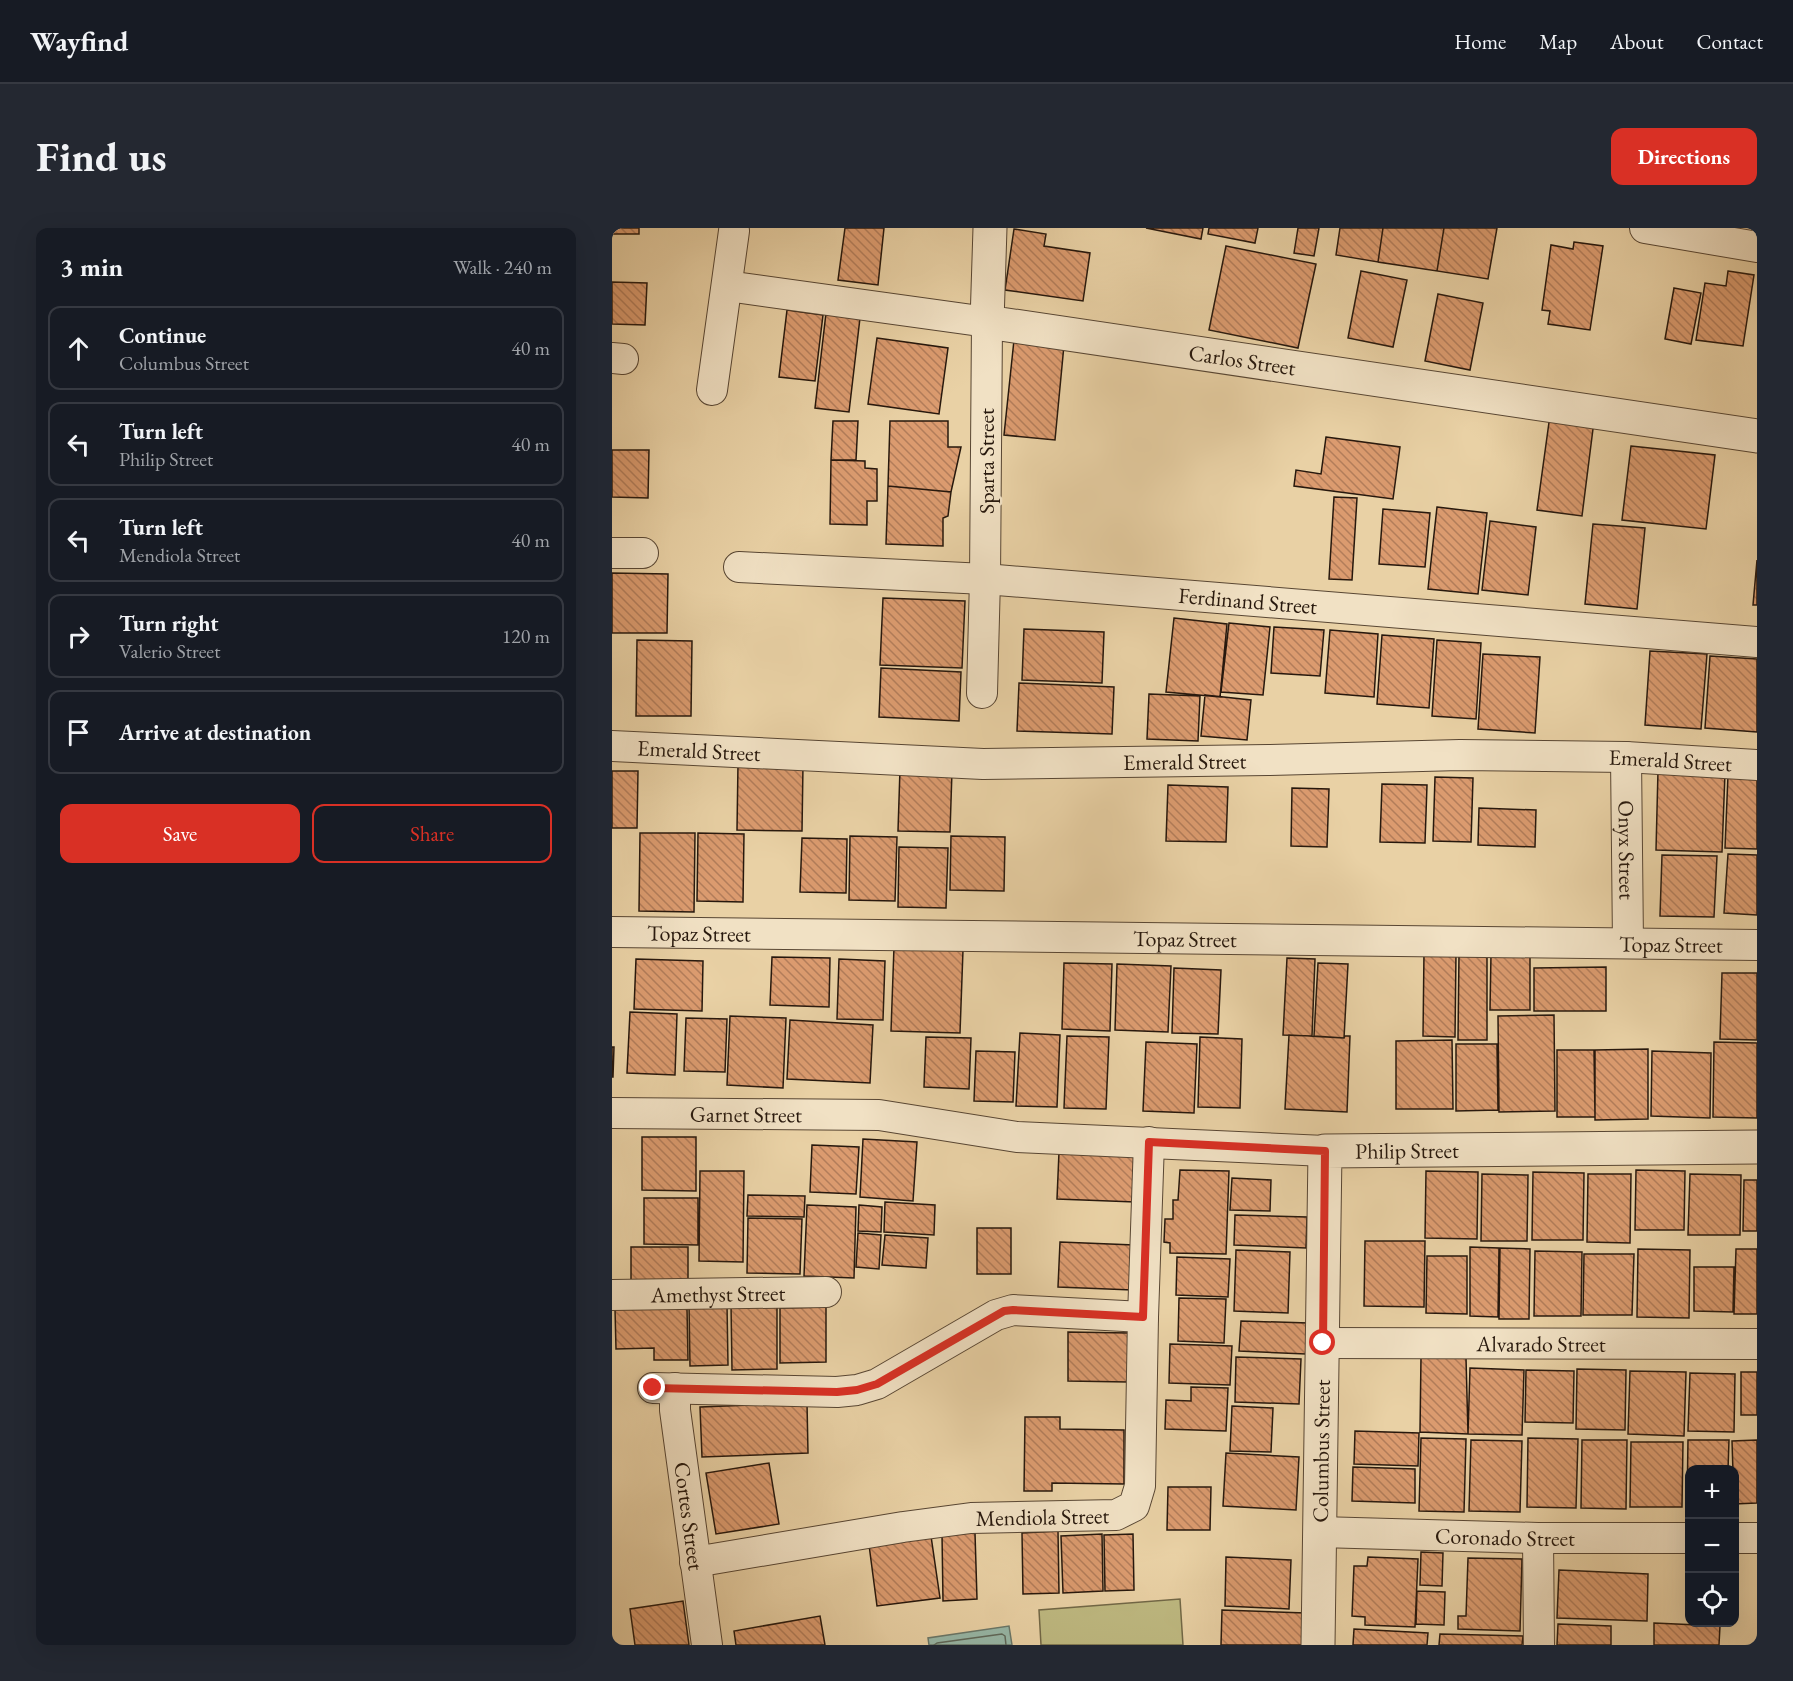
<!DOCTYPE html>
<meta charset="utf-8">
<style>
body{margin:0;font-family:"EB Garamond",serif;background:#242831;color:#f1f3f6}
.controls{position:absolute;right:18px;bottom:18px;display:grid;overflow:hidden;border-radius:12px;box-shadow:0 6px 24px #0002}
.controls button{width:54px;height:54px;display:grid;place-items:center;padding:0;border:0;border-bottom:2px solid #363941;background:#171b24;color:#f1f3f6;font:30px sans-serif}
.stop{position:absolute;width:18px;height:18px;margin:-14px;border:4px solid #d93025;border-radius:50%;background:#fff}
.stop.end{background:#d93025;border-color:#fff;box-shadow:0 2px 6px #0008}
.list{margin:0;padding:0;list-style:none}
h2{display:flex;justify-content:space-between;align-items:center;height:78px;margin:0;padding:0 24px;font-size:26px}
h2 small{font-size:20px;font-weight:400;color:#9ea1a6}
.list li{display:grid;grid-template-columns:39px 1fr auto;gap:18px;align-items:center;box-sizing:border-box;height:84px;margin:0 12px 12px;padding:0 12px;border:2px solid #363941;border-radius:12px}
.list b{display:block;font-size:22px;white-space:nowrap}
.list p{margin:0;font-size:20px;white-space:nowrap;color:#9ea1a6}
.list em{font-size:20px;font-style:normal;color:#9ea1a6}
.actions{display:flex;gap:12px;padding:18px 24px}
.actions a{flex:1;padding:14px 0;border:2px solid #d93025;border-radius:12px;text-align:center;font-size:21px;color:#d93025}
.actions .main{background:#d93025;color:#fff}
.icon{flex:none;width:33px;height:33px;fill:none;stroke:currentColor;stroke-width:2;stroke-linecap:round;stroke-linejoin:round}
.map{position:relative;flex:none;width:1145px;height:1417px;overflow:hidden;border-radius:12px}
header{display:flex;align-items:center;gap:36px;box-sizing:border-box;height:84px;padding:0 30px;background:#171b24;border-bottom:2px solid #363941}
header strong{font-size:28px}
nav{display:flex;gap:33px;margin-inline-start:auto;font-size:21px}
.intro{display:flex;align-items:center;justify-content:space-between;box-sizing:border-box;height:144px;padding:0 36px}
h1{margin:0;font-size:42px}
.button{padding:15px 27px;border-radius:12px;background:#d93025;color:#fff;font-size:21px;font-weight:700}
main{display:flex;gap:36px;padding:0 36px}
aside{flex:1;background:#171b24;border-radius:12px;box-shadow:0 6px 24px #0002}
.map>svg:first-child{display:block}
</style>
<header>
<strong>Wayfind</strong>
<nav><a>Home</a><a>Map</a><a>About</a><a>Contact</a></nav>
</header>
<div class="intro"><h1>Find us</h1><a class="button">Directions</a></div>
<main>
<aside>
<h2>3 min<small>Walk · 240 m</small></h2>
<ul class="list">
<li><svg class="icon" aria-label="ahead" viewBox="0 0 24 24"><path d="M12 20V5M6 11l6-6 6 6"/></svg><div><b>Continue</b><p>Columbus Street</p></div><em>40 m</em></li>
<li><svg class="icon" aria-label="left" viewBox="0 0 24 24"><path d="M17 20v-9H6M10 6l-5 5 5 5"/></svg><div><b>Turn left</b><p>Philip Street</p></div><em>40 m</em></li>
<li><svg class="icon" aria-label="left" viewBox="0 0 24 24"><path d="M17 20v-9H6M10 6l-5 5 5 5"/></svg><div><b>Turn left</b><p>Mendiola Street</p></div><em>40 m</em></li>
<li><svg class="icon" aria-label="right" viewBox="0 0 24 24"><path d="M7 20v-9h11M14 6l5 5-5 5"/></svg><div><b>Turn right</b><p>Valerio Street</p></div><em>120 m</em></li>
<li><svg class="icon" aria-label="arrive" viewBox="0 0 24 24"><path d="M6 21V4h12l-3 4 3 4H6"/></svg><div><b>Arrive at destination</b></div></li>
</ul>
<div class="actions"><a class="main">Save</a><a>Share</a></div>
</aside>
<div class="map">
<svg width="1145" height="1417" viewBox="0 0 1145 1417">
<defs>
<pattern id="building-back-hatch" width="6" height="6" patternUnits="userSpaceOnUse" patternTransform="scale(1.5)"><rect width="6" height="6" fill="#db9b6f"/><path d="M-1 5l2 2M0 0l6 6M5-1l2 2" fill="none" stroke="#b27d5a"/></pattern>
</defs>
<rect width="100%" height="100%" fill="#e9d1a5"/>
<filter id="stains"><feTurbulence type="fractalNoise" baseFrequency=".00333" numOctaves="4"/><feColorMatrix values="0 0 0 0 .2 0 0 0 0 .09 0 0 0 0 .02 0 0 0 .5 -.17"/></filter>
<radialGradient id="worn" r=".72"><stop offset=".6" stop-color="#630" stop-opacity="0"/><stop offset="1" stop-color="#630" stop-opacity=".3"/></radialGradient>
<path fill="#beb981" stroke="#726847" stroke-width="1.5" d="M 568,1371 L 571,1417 L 429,1417 L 427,1382 Z"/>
<path fill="#97b7a7" stroke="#6a7769" stroke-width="1.5" d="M 397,1398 L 400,1417 L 317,1417 L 316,1410 Z"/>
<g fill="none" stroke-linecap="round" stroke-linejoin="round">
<path stroke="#5f685a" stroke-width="1.5" d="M 322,1417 L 325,1415 L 390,1406 L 393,1408 L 394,1417"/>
</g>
<path fill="url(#building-back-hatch)" stroke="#27180d" stroke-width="1.5" d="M 0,0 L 27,0 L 27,6 L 0,6 Z
M 233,0 L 272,0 L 266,57 L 226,52 Z
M 534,0 L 591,0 L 589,11 Z
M 597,0 L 646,0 L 643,15 L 596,6 Z
M 686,0 L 707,0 L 702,28 L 682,25 Z
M 728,0 L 771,0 L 766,34 L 724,27 Z
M 771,0 L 832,0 L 825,43 L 766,34 Z
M 832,0 L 885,0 L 876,51 L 825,43 Z
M 402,1 L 434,6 L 432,18 L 478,25 L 471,73 L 393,62 Z
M 962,14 L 991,18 L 978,102 L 936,96 L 938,83 L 930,82 L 939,17 L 961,21 Z
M 614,18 L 704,36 L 686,120 L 597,102 Z
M 749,43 L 795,52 L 781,119 L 736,110 Z
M 1116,43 L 1142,47 L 1131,118 L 1084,112 L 1093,55 L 1114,58 Z
M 0,54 L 35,55 L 33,97 L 0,96 Z
M 1062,60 L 1089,65 L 1079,116 L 1053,111 Z
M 826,66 L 871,75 L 858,142 L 813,133 Z
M 175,82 L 211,87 L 203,153 L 167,149 Z
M 214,85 L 248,90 L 237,184 L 203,180 Z
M 265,110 L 336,120 L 327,186 L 256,176 Z
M 402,112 L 452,117 L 443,212 L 392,207 Z
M 938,187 L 982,193 L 970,288 L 925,282 Z
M 221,193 L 246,193 L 244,232 L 219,232 Z
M 278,193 L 336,193 L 336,219 L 349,219 L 339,264 L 276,258 Z
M 714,209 L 788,219 L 781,271 L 682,258 L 684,242 L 709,246 Z
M 1019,218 L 1103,227 L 1094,301 L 1010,292 Z
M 0,222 L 37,222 L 36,270 L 0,269 Z
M 219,232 L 253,233 L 253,240 L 265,241 L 265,273 L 255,273 L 255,297 L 218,296 Z
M 276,258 L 339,264 L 336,288 L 331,290 L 331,318 L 274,316 Z
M 722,269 L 745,270 L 740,352 L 717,351 Z
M 825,279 L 875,285 L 866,366 L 816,361 Z
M 771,281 L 818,285 L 813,339 L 767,336 Z
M 878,293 L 924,299 L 916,367 L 870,362 Z
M 981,296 L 1033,300 L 1025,381 L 973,376 Z
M 1145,332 L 1145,377 L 1141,377 Z
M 0,345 L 56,346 L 55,405 L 0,405 Z
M 271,370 L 353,373 L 350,440 L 268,437 Z
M 562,390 L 615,396 L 608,469 L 554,464 Z
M 617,395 L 658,399 L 651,467 L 609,464 Z
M 662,399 L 712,402 L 708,448 L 659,445 Z
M 412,401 L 492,404 L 490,455 L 410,452 Z
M 718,402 L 766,406 L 762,469 L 713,465 Z
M 770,407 L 822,411 L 817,480 L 765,476 Z
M 25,412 L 80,413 L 79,488 L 24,488 Z
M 825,412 L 869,415 L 864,491 L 820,488 Z
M 1038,423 L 1095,426 L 1089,501 L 1033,497 Z
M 871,426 L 928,429 L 923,505 L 866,501 Z
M 1098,428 L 1145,431 L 1145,504 L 1093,500 Z
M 269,440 L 349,444 L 347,493 L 267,489 Z
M 407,455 L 502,459 L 500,506 L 405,503 Z
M 537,466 L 588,468 L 586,513 L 535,511 Z
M 593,467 L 639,472 L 635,512 L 589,508 Z
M 126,536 L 191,537 L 190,603 L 125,602 Z
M 288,541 L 340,543 L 338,604 L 286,603 Z
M 0,543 L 26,543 L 25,600 L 0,600 Z
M 1046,543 L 1113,545 L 1110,624 L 1044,622 Z
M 1116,547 L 1145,548 L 1145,621 L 1113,620 Z
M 823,549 L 861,550 L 859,614 L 821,613 Z
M 770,556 L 815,557 L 813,615 L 768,614 Z
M 556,557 L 616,559 L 614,614 L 554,613 Z
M 680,560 L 717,561 L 715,619 L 679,618 Z
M 867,580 L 924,582 L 923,619 L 866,617 Z
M 28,605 L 83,605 L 82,684 L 27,683 Z
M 86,605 L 132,606 L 131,674 L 85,673 Z
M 238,608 L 285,609 L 283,673 L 237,672 Z
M 339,608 L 393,609 L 392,663 L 338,662 Z
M 190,610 L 235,611 L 234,665 L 188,664 Z
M 287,619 L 336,620 L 334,680 L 286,679 Z
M 1116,626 L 1145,627 L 1145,687 L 1112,685 Z
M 1050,627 L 1105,628 L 1102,689 L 1048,688 Z
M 282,719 L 351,722 L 348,805 L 279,803 Z
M 812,724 L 844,725 L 843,809 L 811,808 Z
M 875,725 L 875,812 L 846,812 L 847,726 Z
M 879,726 L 918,727 L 918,782 L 878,782 Z
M 160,729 L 218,730 L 217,779 L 158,777 Z
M 675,730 L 703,731 L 700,808 L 671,807 Z
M 24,731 L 91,733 L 90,783 L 22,781 Z
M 227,731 L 273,733 L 271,792 L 225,791 Z
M 452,735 L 500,736 L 498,803 L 450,801 Z
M 706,735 L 736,736 L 732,810 L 702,808 Z
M 505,736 L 559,738 L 556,804 L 503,802 Z
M 994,739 L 994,783 L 922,783 L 922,740 Z
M 562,740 L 609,742 L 606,806 L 560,805 Z
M 1110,745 L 1145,745 L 1145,812 L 1108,811 Z
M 18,784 L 65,786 L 63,847 L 15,845 Z
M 942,787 L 943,883 L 887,884 L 886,788 Z
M 118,788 L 174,790 L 171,860 L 115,857 Z
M 74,790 L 115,791 L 113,844 L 72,843 Z
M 178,792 L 261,797 L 258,855 L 175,851 Z
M 408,805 L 448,807 L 445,879 L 404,878 Z
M 677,807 L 732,810 L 733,808 L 738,808 L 735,884 L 673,881 Z
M 455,808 L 497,809 L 494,881 L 452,880 Z
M 314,809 L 359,810 L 357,861 L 312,859 Z
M 588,809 L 630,811 L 628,880 L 586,879 Z
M 840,812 L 841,881 L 784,881 L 784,813 Z
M 534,814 L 585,816 L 582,885 L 531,883 Z
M 1102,814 L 1145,815 L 1145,890 L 1101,889 Z
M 844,816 L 885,816 L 886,882 L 844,883 Z
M 0,819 L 2,819 L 1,849 L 0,849 Z
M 1036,821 L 1036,891 L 983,892 L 983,822 Z
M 945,822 L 982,822 L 983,889 L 945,889 Z
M 364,823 L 403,824 L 401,874 L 362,873 Z
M 1040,823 L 1099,825 L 1098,890 L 1039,888 Z
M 30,909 L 84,909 L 84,963 L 30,962 Z
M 251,911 L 305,914 L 301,973 L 248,969 Z
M 200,917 L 247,919 L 244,966 L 198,964 Z
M 447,924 L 525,927 L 523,974 L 445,971 Z
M 568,942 L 617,943 L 614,1026 L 558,1025 L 558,1015 L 552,1014 L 553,991 L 561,991 L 561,972 L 566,972 Z
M 1024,942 L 1073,943 L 1072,1002 L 1023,1002 Z
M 88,943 L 132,943 L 131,1034 L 87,1033 Z
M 814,943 L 866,944 L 865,1011 L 813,1010 Z
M 921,944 L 972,945 L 971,1012 L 920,1012 Z
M 870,946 L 916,947 L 915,1013 L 869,1013 Z
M 976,946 L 1019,946 L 1018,1015 L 975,1014 Z
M 1078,946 L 1129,947 L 1128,1007 L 1076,1007 Z
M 620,950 L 659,952 L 658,983 L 618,982 Z
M 1132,952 L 1145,952 L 1145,1003 L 1131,1003 Z
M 136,967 L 193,968 L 192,989 L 135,988 Z
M 32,970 L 86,970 L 86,1017 L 32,1016 Z
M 273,974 L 323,977 L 322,1007 L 272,1004 Z
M 195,977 L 244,979 L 242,1050 L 192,1048 Z
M 247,977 L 270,979 L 269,1004 L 246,1003 Z
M 623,987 L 695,989 L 694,1020 L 622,1017 Z
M 136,990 L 190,991 L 188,1046 L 135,1045 Z
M 365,1000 L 399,1000 L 399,1046 L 365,1046 Z
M 246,1005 L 269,1007 L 267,1041 L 244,1039 Z
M 273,1007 L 316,1010 L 314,1040 L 270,1037 Z
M 753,1013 L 813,1013 L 812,1079 L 752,1078 Z
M 448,1014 L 522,1017 L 520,1062 L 446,1059 Z
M 19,1019 L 76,1019 L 76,1053 L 19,1053 Z
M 858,1019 L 887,1020 L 886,1089 L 858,1088 Z
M 888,1020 L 918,1021 L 917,1091 L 887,1091 Z
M 1026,1021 L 1078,1022 L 1077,1090 L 1025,1089 Z
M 1124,1021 L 1145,1021 L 1145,1086 L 1122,1086 Z
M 624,1022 L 678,1024 L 676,1085 L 622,1083 Z
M 923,1023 L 970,1024 L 969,1088 L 922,1088 Z
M 972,1026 L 1022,1026 L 1020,1087 L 971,1087 Z
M 815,1028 L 855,1028 L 855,1086 L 814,1085 Z
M 565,1029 L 618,1031 L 616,1069 L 564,1067 Z
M 1082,1039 L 1122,1039 L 1121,1084 L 1082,1083 Z
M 567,1070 L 614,1071 L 612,1115 L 566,1113 Z
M 165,1075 L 165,1141 L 120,1142 L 119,1076 Z
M 77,1076 L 115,1076 L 116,1137 L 78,1138 Z
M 214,1079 L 214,1134 L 168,1135 L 168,1080 Z
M 75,1080 L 76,1132 L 42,1132 L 42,1120 L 4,1121 L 3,1081 Z
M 629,1093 L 696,1095 L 694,1126 L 627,1123 Z
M 456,1104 L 517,1105 L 516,1154 L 456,1153 Z
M 558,1116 L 620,1118 L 618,1157 L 557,1155 Z
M 624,1129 L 689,1131 L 687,1176 L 623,1174 Z
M 809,1129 L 854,1130 L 856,1206 L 808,1204 Z
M 858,1140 L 912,1142 L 910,1207 L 856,1206 Z
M 965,1141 L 1014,1142 L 1013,1202 L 964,1201 Z
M 914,1142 L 962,1143 L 961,1195 L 913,1194 Z
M 1018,1143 L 1074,1144 L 1072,1208 L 1016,1206 Z
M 1129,1144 L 1145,1144 L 1145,1187 L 1129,1187 Z
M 1078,1145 L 1123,1146 L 1122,1204 L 1076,1203 Z
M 579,1159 L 616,1160 L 614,1203 L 553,1201 L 554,1172 L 579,1173 Z
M 195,1175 L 196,1225 L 90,1229 L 88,1179 Z
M 620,1178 L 661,1180 L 659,1224 L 618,1223 Z
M 413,1189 L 448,1189 L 448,1201 L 512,1202 L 512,1256 L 440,1255 L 440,1263 L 412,1263 Z
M 743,1203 L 807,1205 L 806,1238 L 742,1236 Z
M 809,1210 L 854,1211 L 852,1284 L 807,1283 Z
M 916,1210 L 966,1211 L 964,1280 L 915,1279 Z
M 859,1212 L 910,1213 L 908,1284 L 857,1283 Z
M 970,1212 L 1015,1212 L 1014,1281 L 969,1280 Z
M 1076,1212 L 1117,1212 L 1116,1242 L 1078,1242 L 1078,1278 L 1075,1278 Z
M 1145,1212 L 1145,1275 L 1122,1276 L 1120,1213 Z
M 1019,1214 L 1071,1214 L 1070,1279 L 1018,1279 Z
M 614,1225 L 687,1229 L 684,1282 L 611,1278 Z
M 157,1235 L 167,1296 L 104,1306 L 94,1245 Z
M 741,1239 L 803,1241 L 803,1275 L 740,1273 Z
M 556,1259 L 599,1259 L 598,1302 L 555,1302 Z
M 446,1303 L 447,1365 L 411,1366 L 410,1305 Z
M 363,1305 L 365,1371 L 331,1373 L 330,1306 Z
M 490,1306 L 491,1363 L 451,1365 L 449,1308 Z
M 521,1306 L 522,1362 L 493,1363 L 492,1307 Z
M 319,1308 L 328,1370 L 265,1378 L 257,1317 Z
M 809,1324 L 831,1325 L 830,1358 L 808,1357 Z
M 614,1329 L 679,1332 L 677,1381 L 613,1378 Z
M 756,1329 L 806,1331 L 803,1399 L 753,1397 L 753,1389 L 740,1388 L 742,1338 L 755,1338 Z
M 856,1330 L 910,1331 L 908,1403 L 846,1401 L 846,1388 L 854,1388 Z
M 947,1342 L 1036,1346 L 1035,1393 L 945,1390 Z
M 805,1363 L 833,1364 L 832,1397 L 804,1396 Z
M 71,1373 L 77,1417 L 23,1417 L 18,1381 Z
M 610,1382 L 693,1385 L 692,1417 L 609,1417 Z
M 208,1388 L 213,1417 L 124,1417 L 122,1403 Z
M 1042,1395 L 1108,1398 L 1107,1417 L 1042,1417 Z
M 946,1396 L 999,1398 L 999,1417 L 945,1417 Z
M 742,1401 L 816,1405 L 815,1417 L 741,1417 Z
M 828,1406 L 911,1408 L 910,1417 L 827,1417 Z"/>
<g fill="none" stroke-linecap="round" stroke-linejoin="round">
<g stroke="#584633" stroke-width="32">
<g id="minor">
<path d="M 1033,0 L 1145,19"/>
<path d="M 115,58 L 375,94 L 373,351 L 370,465"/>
<path d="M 0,130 L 11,131"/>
<path d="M 100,162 L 122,3"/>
<path d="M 0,325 L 31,325"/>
<path id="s1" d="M 127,339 L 373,351 L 1145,414"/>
<path id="s2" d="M 0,518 L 371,536 L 656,532 L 848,527 L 1014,529 L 1145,537"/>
<path id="s3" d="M 1014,529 L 1016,715"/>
<path id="s4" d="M 0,704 L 1145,717"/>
<path id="s5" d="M 0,885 L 267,887 L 405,909 L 713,923"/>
<path id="s6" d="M 0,1067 L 214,1064"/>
<path id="s7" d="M 711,1115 L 1145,1116"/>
<path d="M 41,1160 L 225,1164 L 245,1162 L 265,1156 L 384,1087 L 401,1082 L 531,1089"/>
<path id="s8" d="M 63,1160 L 63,1182 L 95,1417"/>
<path id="s9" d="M 707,1304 L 926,1310 L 1078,1310"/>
<path d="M 926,1310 L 927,1417"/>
<path d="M 1122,1310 L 1145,1310"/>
<path id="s10" d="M 83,1334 L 291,1299 L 359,1290 L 504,1287 L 522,1278 L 528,1258 L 531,1089 L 537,914"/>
</g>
</g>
<g stroke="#584633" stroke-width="35">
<g id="tertiary">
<path id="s11" d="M 378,0 L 375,94 L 1145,208"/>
<path id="s12" d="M 706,1417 L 713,923 L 1145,919"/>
</g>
</g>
<use href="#minor" stroke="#f1e1c4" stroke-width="30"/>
<use href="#tertiary" stroke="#f1e1c4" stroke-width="33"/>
</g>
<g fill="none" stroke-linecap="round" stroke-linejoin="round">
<path stroke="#d93025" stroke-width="8" d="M 41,1160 L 225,1164 L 245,1162 L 265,1156 L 392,1083 L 401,1082 L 531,1089 L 537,914 L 713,923 L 711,1115"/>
</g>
<g text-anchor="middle" stroke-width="4.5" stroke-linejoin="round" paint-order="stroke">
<g font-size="22" fill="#27180d" stroke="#f1e1c4">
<text dy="8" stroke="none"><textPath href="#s11" startOffset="352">Carlos Street</textPath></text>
<text transform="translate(374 233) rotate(-90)" y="8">Sparta Street</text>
<text dy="8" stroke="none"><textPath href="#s1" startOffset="510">Ferdinand Street</textPath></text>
<text dy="8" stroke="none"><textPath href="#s2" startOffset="87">Emerald Street</textPath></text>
<text dy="8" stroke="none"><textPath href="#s2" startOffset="573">Emerald Street</textPath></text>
<text dy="8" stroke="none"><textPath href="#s2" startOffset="1059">Emerald Street</textPath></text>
<text dy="8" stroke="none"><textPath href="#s3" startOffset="93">Onyx Street</textPath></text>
<text dy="8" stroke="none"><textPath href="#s4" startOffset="87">Topaz Street</textPath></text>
<text dy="8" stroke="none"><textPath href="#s4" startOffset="573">Topaz Street</textPath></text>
<text dy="8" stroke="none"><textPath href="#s4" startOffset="1059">Topaz Street</textPath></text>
<text dy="8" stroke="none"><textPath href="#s5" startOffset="134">Garnet Street</textPath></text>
<text dy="8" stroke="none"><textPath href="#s12" startOffset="576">Philip Street</textPath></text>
<text dy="8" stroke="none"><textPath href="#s6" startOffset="106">Amethyst Street</textPath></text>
<text dy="8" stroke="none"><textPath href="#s7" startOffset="218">Alvarado Street</textPath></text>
<text dy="8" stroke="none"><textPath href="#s12" startOffset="194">Columbus Street</textPath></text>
<text dy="8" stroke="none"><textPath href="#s10" startOffset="351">Mendiola Street</textPath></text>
<text dy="8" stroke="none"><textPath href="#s8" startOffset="129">Cortes Street</textPath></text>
<text dy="8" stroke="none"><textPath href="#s9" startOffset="186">Coronado Street</textPath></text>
</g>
</g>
<rect width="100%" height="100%" filter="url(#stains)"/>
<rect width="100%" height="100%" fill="url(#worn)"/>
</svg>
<div class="controls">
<button>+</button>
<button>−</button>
<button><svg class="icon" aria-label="locate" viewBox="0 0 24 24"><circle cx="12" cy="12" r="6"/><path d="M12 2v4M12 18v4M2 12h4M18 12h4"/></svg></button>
</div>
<div class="stop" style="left:711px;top:1115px"></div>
<div class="stop end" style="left:41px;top:1160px"></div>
</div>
</main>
